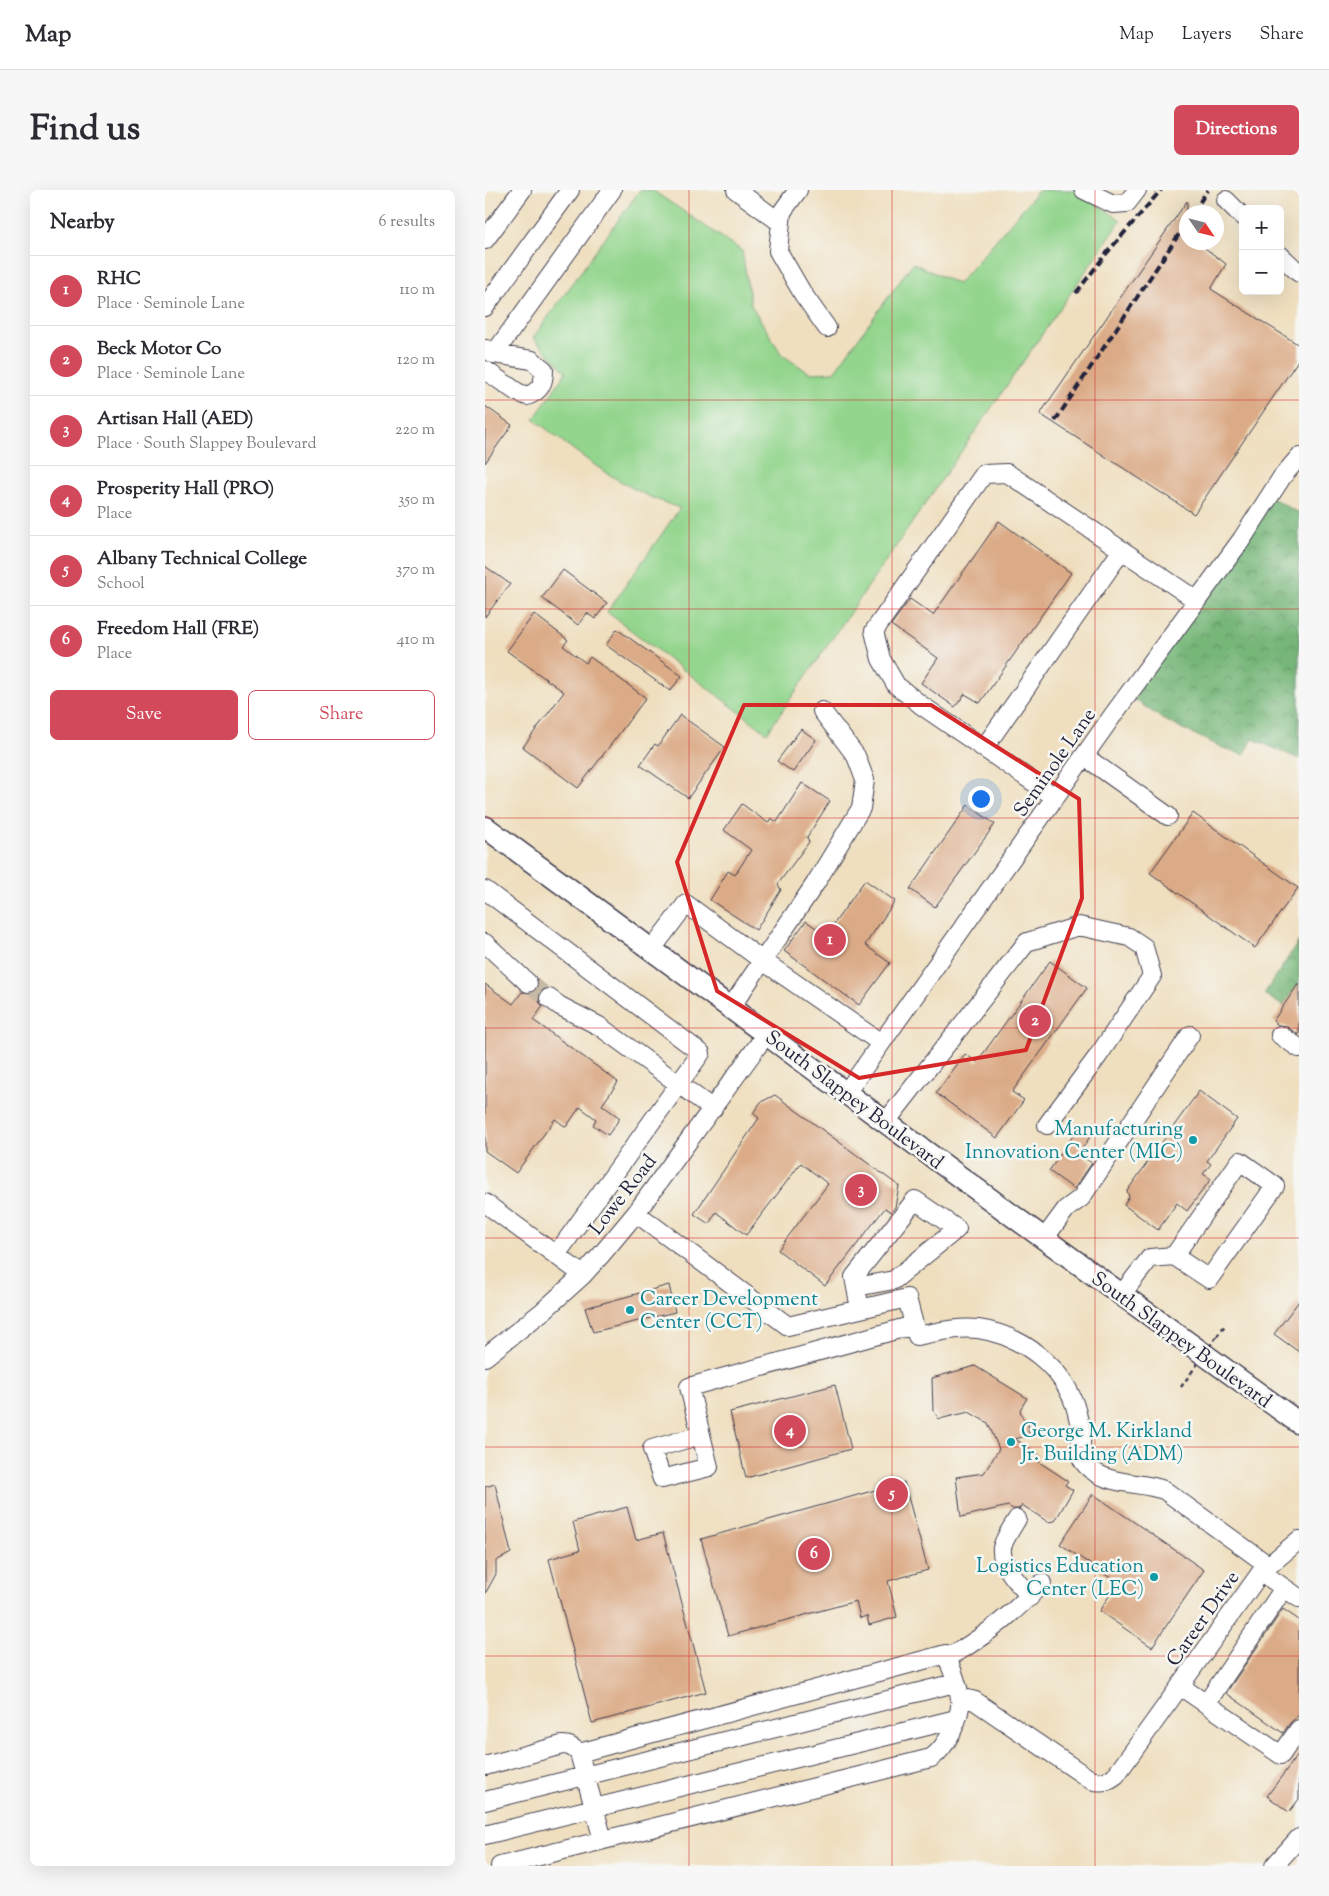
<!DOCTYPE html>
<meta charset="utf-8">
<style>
body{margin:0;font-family:"Sorts Mill Goudy",serif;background:#f7f7f7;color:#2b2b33}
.controls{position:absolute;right:15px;top:15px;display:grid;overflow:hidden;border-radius:8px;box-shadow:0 5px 20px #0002}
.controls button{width:45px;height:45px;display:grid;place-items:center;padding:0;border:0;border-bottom:1px solid #e1e1e2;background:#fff;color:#2b2b33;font:25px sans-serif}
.compass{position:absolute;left:694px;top:15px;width:45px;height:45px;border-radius:50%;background:#fff;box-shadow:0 5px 20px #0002;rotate:125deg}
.you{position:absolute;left:495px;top:608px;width:18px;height:18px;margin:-12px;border:4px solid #fff;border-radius:50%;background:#1a73e8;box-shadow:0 0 0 8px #1a73e833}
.badge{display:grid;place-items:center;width:32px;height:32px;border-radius:50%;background:#d1495b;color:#fff;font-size:16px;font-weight:700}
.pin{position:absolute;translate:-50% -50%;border:2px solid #fff;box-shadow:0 1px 5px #0006}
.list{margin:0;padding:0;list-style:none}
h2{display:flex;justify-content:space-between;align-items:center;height:65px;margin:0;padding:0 20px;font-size:21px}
h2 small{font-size:16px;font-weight:400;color:#7c7c81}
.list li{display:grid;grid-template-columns:32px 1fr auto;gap:15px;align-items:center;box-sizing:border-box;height:70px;padding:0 20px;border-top:1px solid #e1e1e2}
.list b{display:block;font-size:19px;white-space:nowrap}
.list p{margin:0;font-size:16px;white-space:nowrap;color:#7c7c81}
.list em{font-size:16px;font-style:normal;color:#7c7c81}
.actions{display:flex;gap:10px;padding:15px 20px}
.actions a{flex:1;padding:11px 0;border:1px solid #d1495b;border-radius:8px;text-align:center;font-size:18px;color:#d1495b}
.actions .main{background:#d1495b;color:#fff}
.map{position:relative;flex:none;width:814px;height:1676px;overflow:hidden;border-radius:8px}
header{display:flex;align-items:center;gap:30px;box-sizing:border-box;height:70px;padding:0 25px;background:#fff;border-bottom:1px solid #e1e1e2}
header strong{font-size:24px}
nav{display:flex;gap:28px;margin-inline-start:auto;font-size:18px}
.intro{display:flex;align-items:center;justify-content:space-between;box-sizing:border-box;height:120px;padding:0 30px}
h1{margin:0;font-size:35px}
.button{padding:12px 22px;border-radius:8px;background:#d1495b;color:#fff;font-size:18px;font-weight:700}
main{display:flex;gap:30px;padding:0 30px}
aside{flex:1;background:#fff;border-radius:8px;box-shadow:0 5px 20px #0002}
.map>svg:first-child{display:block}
</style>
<header>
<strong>Map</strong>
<nav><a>Map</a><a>Layers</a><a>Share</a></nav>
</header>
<div class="intro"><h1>Find us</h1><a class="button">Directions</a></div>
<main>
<aside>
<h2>Nearby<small>6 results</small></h2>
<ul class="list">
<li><span class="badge">1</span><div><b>RHC</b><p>Place · Seminole Lane</p></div><em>110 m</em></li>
<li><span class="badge">2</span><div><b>Beck Motor Co</b><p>Place · Seminole Lane</p></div><em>120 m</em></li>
<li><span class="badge">3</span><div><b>Artisan Hall (AED)</b><p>Place · South Slappey Boulevard</p></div><em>220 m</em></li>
<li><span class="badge">4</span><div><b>Prosperity Hall (PRO)</b><p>Place</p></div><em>350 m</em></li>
<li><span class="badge">5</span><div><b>Albany Technical College</b><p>School</p></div><em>370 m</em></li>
<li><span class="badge">6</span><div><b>Freedom Hall (FRE)</b><p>Place</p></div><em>410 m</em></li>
</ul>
<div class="actions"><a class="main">Save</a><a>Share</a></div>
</aside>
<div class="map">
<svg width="814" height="1676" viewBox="0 0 814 1676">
<defs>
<pattern id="forest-crowns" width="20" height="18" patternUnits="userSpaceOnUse" patternTransform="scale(1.25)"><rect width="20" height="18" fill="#76b678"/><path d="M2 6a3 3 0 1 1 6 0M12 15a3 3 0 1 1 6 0" fill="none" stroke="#609464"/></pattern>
</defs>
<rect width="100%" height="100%" fill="#f6f6f2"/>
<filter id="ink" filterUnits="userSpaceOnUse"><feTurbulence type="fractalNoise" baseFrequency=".02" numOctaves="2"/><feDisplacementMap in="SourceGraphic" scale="10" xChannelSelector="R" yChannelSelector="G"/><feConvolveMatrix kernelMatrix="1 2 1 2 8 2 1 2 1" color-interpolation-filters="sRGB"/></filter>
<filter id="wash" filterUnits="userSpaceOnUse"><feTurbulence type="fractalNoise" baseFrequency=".0096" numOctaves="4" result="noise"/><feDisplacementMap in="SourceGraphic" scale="20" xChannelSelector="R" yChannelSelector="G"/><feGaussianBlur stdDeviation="1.12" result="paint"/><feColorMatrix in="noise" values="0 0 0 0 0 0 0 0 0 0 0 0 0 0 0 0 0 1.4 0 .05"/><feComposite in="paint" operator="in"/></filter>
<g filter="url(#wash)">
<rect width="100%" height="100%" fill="#efdfbf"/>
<path fill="#93d58d" stroke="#5a7c64" d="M 155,0 L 167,0 L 257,61 L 266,115 L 297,165 L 325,183 L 349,182 L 428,73 L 473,94 L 554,0 L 590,0 L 636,30 L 282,543 L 122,422 L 195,318 C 139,301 93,264 49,229 L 81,182 L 48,148 Z"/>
<path fill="url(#forest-crowns)" stroke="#4c6c5a" d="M 784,306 L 814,323 L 814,569 L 768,549 L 759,565 L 738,558 L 679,530 L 643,505 Z
M 814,751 L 814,793 L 798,816 L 779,804 Z"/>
<g id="blocks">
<path fill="#dbab87" d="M 702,11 L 702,52 L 712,52 L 741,74 L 726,99 L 814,155 L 814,169 L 709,324 L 555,224 Z
M 0,216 L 27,235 L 0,273 Z
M 514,331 L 586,383 L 495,513 L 480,504 L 470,517 L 436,493 L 453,468 L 406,435 L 425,409 L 448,425 Z
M 0,376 L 25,394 L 0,427 Z
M 78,380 L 122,413 L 110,429 L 102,423 L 93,435 L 57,408 Z
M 49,424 L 83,450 L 78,456 L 101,473 L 105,467 L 161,508 L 93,598 L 38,557 L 79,502 L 22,461 Z
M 132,439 L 197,486 L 185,501 L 121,455 Z
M 195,525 L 240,557 L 203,608 L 155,575 L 170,554 L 173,556 Z
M 316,539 L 331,550 L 308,582 L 292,571 Z
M 317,593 L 345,611 L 322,647 L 324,652 L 293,694 L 296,700 L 271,740 L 225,710 L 243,681 L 250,685 L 266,660 L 239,640 L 257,614 L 283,633 L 286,628 L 292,632 Z
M 483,615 L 510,634 L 450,717 L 425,699 Z
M 708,623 L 813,698 L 770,758 L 665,683 Z
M 380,690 L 410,711 L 380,755 L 405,773 L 374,815 L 299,761 L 321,731 L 341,745 Z
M 565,771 L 602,798 L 527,902 L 539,910 L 512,948 L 451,903 L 480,864 L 492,872 Z
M 53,792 L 61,798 L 55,802 L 54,812 L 58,816 L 48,830 L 133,892 L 117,915 L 135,928 L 123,945 L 108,935 L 111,929 L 95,917 L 81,937 L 70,929 L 31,983 L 0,961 L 0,794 L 28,814 L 37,802 L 46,803 L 50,801 Z
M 814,793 L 814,845 L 801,836 L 793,835 L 788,831 Z
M 714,901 L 752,929 L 722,971 L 726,974 L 718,984 L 726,989 L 702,1021 L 692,1013 L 673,1040 L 639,1015 L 644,1007 L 642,1001 Z
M 290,905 L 414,996 L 410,1017 L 406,1022 L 400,1018 L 340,1096 L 293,1060 L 343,994 L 316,973 L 261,1045 L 231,1022 L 224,1034 L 209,1024 L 274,928 L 268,923 L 276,912 Z
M 594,937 L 606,945 L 594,964 L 607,973 L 589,999 L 564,981 Z
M 184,1095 L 190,1122 L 108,1142 L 100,1118 Z
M 814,1111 L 814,1162 L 789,1144 Z
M 490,1176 L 542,1208 L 535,1220 L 538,1229 L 543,1232 L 544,1245 L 530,1249 L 553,1264 L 551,1270 L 583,1291 L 580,1295 L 588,1300 L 570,1331 L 563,1332 L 537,1315 L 534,1319 L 528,1319 L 523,1316 L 476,1327 L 471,1287 L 499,1283 L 514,1259 L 503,1233 L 484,1222 L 454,1229 L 448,1220 L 447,1188 Z
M 350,1195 L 366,1259 L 261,1288 L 245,1222 Z
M 419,1292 L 443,1380 L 403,1391 L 412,1427 L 384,1435 L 382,1426 L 375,1428 L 371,1411 L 243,1446 L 216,1349 Z
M 10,1294 L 26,1363 L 11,1371 L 11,1384 L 0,1404 L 0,1297 Z
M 608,1304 L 719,1380 L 667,1457 L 614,1421 L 633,1393 L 575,1354 Z
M 142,1317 L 151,1350 L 178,1343 L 221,1502 L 107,1533 L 64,1369 L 95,1360 L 88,1332 Z
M 798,1419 L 814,1430 L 814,1525 L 805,1533 L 798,1543 L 741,1503 Z
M 814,1563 L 814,1609 L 804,1622 L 782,1606 Z"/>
</g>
</g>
<g filter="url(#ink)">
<use href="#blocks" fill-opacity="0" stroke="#413e4f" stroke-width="1"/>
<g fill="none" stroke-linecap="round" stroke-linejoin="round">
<path stroke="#c6b9a5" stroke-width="18" stroke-dasharray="18 9" stroke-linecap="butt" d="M 43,793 L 64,808"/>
<g stroke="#413e4f" stroke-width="20">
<path id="minor" d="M 251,0 L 296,33
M 313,0 L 297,22 L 293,61 L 318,104 L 342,138
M 599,0 L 628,14 L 642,13 L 652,0
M 741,10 L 758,27
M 0,50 L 37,0
M 795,65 L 814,83
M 0,117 L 85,0
M 9,164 L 127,0
M 0,180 L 32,202 L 42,206 C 55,201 59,194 59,180 L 47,170 L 9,164 L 1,159
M 499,558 L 637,360
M 599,566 L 683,626
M 570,607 L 436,515 L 411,495 L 396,469 L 389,441 L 499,284 L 522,283 L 711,410
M 0,700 L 216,863 L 71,1065
M 0,753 L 43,793
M 167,759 L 201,714 L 278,771 L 396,853
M 64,808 L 75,816 L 114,836 L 228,919
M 246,817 L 330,694 L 376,618 L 380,590 L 371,566 L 337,521
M 795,845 L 814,858
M 361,903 L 628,525 L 757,349 L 797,287 L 814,267
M 400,933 L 542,752 L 594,736 L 644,747 L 659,757 L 667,786 L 613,866 L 562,935
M 0,1013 L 98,1085
M 151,1023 L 303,1136 L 422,1108 L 432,1146 C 452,1142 472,1137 493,1139 C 537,1145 581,1178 592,1223 C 593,1229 596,1236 596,1242 C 598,1254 591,1265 601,1275 C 621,1296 653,1291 679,1300 L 783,1375
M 559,1049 L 581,1019 L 596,1008 L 705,845
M 371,1097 L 409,1090 L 472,1039 L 430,1010 L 369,1087 L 375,1119
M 636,1105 L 665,1068 L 689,1066 L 724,1089 L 790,996 L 755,971 L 689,1066
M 0,1167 L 58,1121 L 98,1085 L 116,1065 L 151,1023 L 282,843
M 216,1245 L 167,1259 L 177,1289 L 224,1277 L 204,1197 L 429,1135
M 532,1329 C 527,1338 519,1348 517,1358 C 515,1376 535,1394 545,1407
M 814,1350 L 776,1382 L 695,1496 L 796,1565 L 814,1539
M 776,1382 L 814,1408
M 462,1468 C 497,1449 530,1422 557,1393
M 475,1507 L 490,1511 L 606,1590 C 617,1593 622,1592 631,1585 L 695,1496
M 721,1514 L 799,1398
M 0,1576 L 77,1555 C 85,1555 89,1558 94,1563 L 118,1650
M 0,1611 L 470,1493
M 0,1645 L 471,1529
M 15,1676 L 446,1568 C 461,1558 477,1527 475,1509 C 474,1495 466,1478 461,1464 L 94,1563
M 789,1676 L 814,1648"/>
</g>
<g stroke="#413e4f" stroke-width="24">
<path id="major" d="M 0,637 L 532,1029 L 814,1233"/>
</g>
<path stroke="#413e4f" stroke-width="2.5" stroke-dasharray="4 4" stroke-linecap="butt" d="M 732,1146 L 741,1134
M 696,1197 L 706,1183"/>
<use href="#minor" stroke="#fff" stroke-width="18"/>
<use href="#major" stroke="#fff" stroke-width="21"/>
<path stroke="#22223b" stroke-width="4" stroke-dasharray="8 4" stroke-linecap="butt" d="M 708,22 L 723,0
M 591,103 L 621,64 L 676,0
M 570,231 L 702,32"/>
<path stroke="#413e4f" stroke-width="2.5" stroke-dasharray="4 4" stroke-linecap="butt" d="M 706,1183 L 732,1146"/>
</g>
</g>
<path fill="none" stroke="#d62828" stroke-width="4" stroke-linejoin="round" d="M 259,515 L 446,515 L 594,609 L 597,708 L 541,860 L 374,888 L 232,801 L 192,672 Z"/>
<path fill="none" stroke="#d62828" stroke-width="1" stroke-opacity="0.55" d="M 204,0 L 204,1676M 407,0 L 407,1676M 610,0 L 610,1676M 0,210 L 814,210M 0,419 L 814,419M 0,628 L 814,628M 0,838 L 814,838M 0,1048 L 814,1048M 0,1257 L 814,1257M 0,1466 L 814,1466"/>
<g fill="#0f9aa8" stroke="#f6f6f2" stroke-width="2">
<circle cx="708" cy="950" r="5"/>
<circle cx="145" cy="1120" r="5"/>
<circle cx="526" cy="1252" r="5"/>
<circle cx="669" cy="1387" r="5"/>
</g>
<g text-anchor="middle" stroke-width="5" stroke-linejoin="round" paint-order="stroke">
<g font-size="20" fill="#22223b" stroke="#f6f6f2">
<text transform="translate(569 572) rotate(-55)" y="7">Seminole Lane</text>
<text transform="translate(370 909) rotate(37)" y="7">South Slappey Boulevard</text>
<text transform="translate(137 1004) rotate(-52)" y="7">Lowe Road</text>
<text transform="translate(697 1149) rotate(36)" y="7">South Slappey Boulevard</text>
<text transform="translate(717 1428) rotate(-55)" y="7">Career Drive</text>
</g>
<g font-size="20" fill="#0d838f" stroke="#f6f6f2" text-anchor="end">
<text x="698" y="945">Manufacturing<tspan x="698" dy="23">Innovation Center (MIC)</tspan></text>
<text x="155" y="1115" text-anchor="start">Career Development<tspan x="155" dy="23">Center (CCT)</tspan></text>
<text x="536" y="1247" text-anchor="start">George M. Kirkland<tspan x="536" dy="23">Jr. Building (ADM)</tspan></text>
<text x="659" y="1382">Logistics Education<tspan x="659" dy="23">Center (LEC)</tspan></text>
</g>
</g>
</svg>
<div class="controls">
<button>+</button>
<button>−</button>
</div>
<svg class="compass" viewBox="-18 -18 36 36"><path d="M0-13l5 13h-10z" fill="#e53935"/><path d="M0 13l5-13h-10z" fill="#7c7c81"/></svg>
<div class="you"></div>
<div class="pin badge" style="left:345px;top:750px">1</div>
<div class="pin badge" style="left:550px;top:831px">2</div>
<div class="pin badge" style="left:376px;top:1000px">3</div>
<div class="pin badge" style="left:305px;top:1241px">4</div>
<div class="pin badge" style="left:407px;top:1304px">5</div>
<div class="pin badge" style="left:329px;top:1364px">6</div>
</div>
</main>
